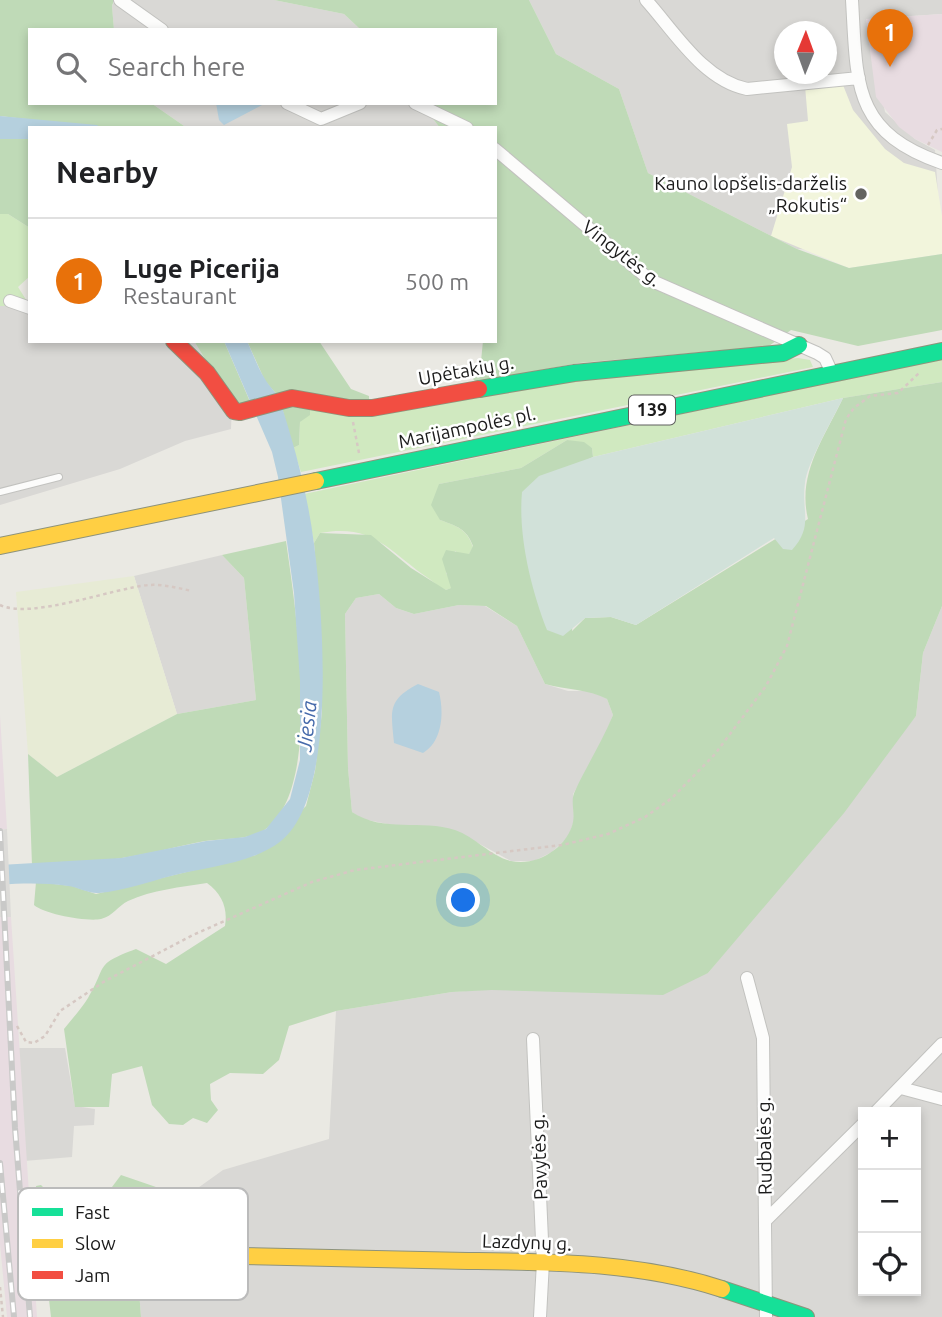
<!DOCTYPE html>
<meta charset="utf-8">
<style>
body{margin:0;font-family:Ubuntu,sans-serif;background:#f2f2f2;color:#202124}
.controls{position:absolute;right:21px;bottom:21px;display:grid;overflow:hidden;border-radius:0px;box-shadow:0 4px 10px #0003}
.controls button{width:63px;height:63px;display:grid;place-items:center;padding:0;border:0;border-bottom:2px solid #e0e0e0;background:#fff;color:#202124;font:35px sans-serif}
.compass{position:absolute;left:774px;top:21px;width:63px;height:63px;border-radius:50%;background:#fff;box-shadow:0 4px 10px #0003;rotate:1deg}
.you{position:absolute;left:464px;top:901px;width:24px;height:24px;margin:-18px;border:5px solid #fff;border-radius:50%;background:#1a73e8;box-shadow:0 0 0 10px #1a73e833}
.badge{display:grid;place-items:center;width:46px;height:46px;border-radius:50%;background:#db2777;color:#fff;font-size:23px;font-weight:700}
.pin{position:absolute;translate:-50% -58px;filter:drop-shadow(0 2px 4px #0008)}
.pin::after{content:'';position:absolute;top:37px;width:24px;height:21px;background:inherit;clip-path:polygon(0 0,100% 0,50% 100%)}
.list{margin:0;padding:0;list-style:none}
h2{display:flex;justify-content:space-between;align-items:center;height:91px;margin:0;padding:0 28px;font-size:30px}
h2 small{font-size:23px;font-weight:400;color:#757577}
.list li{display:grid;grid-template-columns:46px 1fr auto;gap:21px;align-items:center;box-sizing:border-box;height:126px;padding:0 28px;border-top:2px solid #e0e0e0}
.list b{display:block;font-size:26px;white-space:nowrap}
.list p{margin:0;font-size:23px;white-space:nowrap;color:#757577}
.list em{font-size:23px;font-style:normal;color:#757577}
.icon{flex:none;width:38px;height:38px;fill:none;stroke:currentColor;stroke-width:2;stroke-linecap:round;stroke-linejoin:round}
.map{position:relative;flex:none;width:942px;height:1317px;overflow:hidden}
.search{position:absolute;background:#fff;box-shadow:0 4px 10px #0003;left:28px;top:28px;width:469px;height:77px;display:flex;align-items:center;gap:18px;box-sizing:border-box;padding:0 24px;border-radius:0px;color:#757577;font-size:26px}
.panel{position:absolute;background:#fff;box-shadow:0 4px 10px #0003;left:28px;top:126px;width:469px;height:217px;border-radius:0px}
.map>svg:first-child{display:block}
</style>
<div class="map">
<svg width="942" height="1317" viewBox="0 0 942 1317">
<rect width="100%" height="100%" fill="#eae9e3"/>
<path fill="#d9d8d5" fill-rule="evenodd" d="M 115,0 L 274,0 L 344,14 L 361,30 L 114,30 L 112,6 Z
M 529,0 L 942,0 L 942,14 L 867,19 L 885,112 L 915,139 L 935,150 L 942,254 L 797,249 L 648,173 L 619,89 L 556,54 ZM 785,32 L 827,32 L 827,74 L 785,74 Z
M 151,103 L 421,103 L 440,128 L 187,128 Z
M 0,306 L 30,306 L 30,341 L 194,341 L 232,403 L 231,429 L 185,441 L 120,469 L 0,505 Z
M 222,555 L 244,578 L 256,700 L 177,714 L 134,576 Z
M 379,594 L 396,608 L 414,614 L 459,605 L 485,606 L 517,626 L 545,684 L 568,691 L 592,691 L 607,699 L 613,715 L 600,748 L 573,794 L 574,820 L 569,836 L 552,852 L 534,861 L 511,861 L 454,830 L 393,825 L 362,819 L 352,812 L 348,768 L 345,614 L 356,598 Z
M 942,606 L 942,1317 L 141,1317 L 137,1264 L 174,1205 L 223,1170 L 329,1139 L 336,1011 L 452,992 L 708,973 L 916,716 L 923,653 ZM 863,1112 L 916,1112 L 916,1291 L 863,1291 Z
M 18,1048 L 65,1048 L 75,1106 L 95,1109 L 94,1125 L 74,1126 L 72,1157 L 24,1161 Z"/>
<path fill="#e8dce1" d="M 942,14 L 942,152 L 915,139 L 899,127 L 876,97 L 866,19 Z
M 0,715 L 7,829 L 0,830 Z
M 0,917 L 11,917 L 37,1317 L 7,1317 L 0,1244 Z"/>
<path fill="#f2f5dc" d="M 843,85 L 853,110 L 885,149 L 904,163 L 935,172 L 942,216 L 942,254 L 849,268 L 771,236 L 792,167 L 787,124 L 808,121 L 805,86 Z"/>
<path fill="#e7ebd5" d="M 134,576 L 177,714 L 57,777 L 28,754 L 16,592 Z"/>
<path fill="#d0e9c0" d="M 0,214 L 8,214 L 30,228 L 30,276 L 18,287 L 30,306 L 0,306 Z
M 798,358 L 810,360 L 813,367 L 301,472 L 293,448 L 299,445 L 300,422 L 310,407 Z
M 942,359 L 942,382 L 843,398 L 593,457 L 592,448 L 567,440 L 521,468 L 439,484 L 440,520 C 457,526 467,529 473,547 L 469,554 L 461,555 L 455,551 L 446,573 L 451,581 L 451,588 L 446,590 C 438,587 434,582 428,578 C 389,551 373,523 320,533 L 314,543 L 304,494 Z"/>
<path fill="#bfdab7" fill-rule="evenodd" d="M 0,0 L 114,0 L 112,6 L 114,30 L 30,30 L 30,103 L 151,103 L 187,128 L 101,128 L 0,116 Z
M 274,0 L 529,0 L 556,54 L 619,89 L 648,173 L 797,249 L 849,268 L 942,254 L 942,330 L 858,346 L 791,330 L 769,346 L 579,363 L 476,382 L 473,379 L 481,361 L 483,341 L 495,341 L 495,128 L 440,128 L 421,103 L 495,103 L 495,30 L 361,30 L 344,14 Z
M 0,139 L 30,139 L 30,228 L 8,214 L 0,214 Z
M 194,341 L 224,341 L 251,404 L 232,403 Z
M 247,341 L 319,341 L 351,389 L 369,396 L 369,403 L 310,394 L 310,415 L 300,422 L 299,445 L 293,448 L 279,397 L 265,381 Z
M 942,382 L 942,606 L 923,653 L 916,716 L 844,813 L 708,973 L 663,995 L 492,990 L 452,992 L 336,1011 L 289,1026 L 279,1060 L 263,1074 L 230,1073 L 210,1084 L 211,1100 L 218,1110 L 207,1123 L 193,1118 L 183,1125 L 169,1124 L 152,1105 L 142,1066 L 112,1074 L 109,1107 L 75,1107 L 64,1029 C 72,1019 81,1009 88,998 C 108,965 93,965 136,949 L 166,964 L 225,926 C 228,908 222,894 207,883 C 181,887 152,890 128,901 C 118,906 113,916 101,919 C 87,922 44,914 34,905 L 36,882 L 72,886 L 96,894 L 256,855 L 306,806 L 315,771 L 322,712 L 322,649 L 314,543 L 320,533 L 371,535 L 411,568 L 446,590 L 451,588 L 442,559 L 446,550 L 469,554 L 473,546 C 467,529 457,526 440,520 L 431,505 L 439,484 L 521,468 L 567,440 L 584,442 L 592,448 L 593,457 L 587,460 L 572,631 L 585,618 L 611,617 L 636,625 L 808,519 C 797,474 824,438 843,398 ZM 379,594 L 396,608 L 414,614 L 459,605 L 486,606 L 517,626 L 545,684 C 567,690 588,689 607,699 L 613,715 C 602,742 587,765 575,791 C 570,800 575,812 573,822 C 568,847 537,867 511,861 C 492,857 475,837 455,830 C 422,819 383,833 352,812 L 348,768 L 345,614 L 356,598 Z
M 286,541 C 295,605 324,784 267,828 C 250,841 226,838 205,841 C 178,846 150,854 122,858 C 93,863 62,863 32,865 L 28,754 L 57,777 L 177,714 L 256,700 L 244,578 L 222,555 Z
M 121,1175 L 156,1187 L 174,1205 L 137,1264 L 141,1317 L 51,1317 L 36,1186 L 41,1185 L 46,1190 L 67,1232 L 76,1237 L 105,1218 L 113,1208 L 106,1195 Z"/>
<path fill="#d1e1d9" d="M 843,398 C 833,419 807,463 805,483 C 801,511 814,526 792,550 L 783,549 L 774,538 L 636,625 L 611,617 L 585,618 L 563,636 L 547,630 C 531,589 518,536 522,492 L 539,476 L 593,457 Z"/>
<path fill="#b5d0de" d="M 216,103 L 264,103 L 264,104 L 224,125 L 219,120 Z
M 0,116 L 97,125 L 101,128 L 30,128 L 30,139 L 0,139 Z
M 224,341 L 247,341 C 253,354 258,368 265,379 C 269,387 277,392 280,401 C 295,447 308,496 314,544 C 323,612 338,796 281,841 C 252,864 206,867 171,876 C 148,882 123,891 99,893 C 89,894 78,887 68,886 C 45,883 24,883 0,885 L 0,865 L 121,858 L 206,841 L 245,837 L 266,829 L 290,799 L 300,760 L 300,681 L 294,593 L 278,477 L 272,452 Z
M 418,684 L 439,692 C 444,712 443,741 423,753 L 394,743 C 391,711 387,700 418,684 Z"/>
<path fill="#dcdbd8" d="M 7,829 L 11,917 L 0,917 L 0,830 Z"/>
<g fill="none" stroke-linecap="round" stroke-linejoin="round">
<g stroke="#c2c2bf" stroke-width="8">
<path id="lane" d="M 0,492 L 59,477"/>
</g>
<g stroke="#c2c2bf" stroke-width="14">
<path id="street" d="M 120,0 L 162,30
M 646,0 C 674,31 703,80 747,89 L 859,78
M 852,0 C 857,83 852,132 942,163
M 287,103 L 321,119 L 360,103
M 415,103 L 467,128
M 495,149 L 650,280 L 817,353 L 825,358 L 832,373
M 10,301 L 30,308
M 747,978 L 763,1038 L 766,1317
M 533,1039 L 543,1262 L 540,1317
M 901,1088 L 942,1099
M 876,1112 L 942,1044
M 765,1221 L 863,1124"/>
</g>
<g stroke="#8e937b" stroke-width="18">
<path id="fast" d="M 479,389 L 574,373 L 783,353 L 799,345
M 316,481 L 942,351
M 722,1289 L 806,1317"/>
</g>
<g stroke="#8e937b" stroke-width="18">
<path id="slow" d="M 0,546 L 316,481
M 239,1256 C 315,1258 392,1259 468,1261 C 554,1262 639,1262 722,1289"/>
</g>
<g stroke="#8e937b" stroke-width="18">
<path id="jam" d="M 174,341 L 207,373 L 234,411 L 240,412 L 292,398 L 349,408 L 372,408 L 479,389"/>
</g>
<path stroke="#d6c8c3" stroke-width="2.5" stroke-dasharray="3.5 3.5" stroke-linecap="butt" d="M 928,145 L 937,130 L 942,129
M 353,422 L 359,453
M 0,605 C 31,620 113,588 149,585 C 163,584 178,588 192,591
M 17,1026 L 26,1042 L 34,1043 L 45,1036 L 60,1011 L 105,981 L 193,935 L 312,882 L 355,870 L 562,845 L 608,834 L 645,817 L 672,798 L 715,754 L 766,686 L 787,646 L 846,419 L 854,408 L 870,396 L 898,393 L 919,373
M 0,1287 L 3,1317"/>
<use href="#lane" stroke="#fcfcfb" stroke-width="6"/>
<use href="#street" stroke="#fcfcfb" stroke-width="12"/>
<use href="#fast" stroke="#16e098" stroke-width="16"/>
<use href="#slow" stroke="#ffcf43" stroke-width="16"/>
<use href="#jam" stroke="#f24e42" stroke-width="16"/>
<g stroke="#c9c9c8" stroke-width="6">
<path id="rail" d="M 0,831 L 15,1128 L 30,1317
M 0,1163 L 14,1317"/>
</g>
<use href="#rail" stroke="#fff" stroke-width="3.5" stroke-dasharray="10" stroke-linecap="butt"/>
</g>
<circle fill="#636361" stroke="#fff" stroke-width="2.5" cx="861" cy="194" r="7"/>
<g text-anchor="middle" stroke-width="5" stroke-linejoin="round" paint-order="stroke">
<rect fill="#fff" stroke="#5f5f5f" stroke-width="2" x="629" y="395.5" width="46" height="29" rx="5"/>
<g font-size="18" font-weight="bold" fill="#1b1b1b">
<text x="652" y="416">139</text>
</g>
<g font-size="19" fill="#1b1b1b" stroke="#fff" text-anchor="end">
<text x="847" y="190">Kauno lopšelis-darželis<tspan x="847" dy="22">„Rokutis“</tspan></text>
</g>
<g font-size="19" fill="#1b1b1b" stroke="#fff">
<text transform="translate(622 253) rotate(38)" y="7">Vingytės g.</text>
<text transform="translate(466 370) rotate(-10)" y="7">Upėtakių g.</text>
<text transform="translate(467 427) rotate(-12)" y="7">Marijampolės pl.</text>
<text transform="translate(764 1146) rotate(-91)" y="7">Rudbalės g.</text>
<text transform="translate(539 1157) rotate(-92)" y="7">Pavytės g.</text>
<text transform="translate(527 1242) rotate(2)" y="7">Lazdynų g.</text>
</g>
<g font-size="21" font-style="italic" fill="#466aab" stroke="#fff">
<text transform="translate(307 726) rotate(-84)" y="7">Jiesia</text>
</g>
</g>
<rect x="18" y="1188" width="230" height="112" rx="10" fill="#fff" stroke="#bbb" stroke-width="2"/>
<rect x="32" y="1208" width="31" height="8" fill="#16e098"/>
<rect x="32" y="1239" width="31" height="9" fill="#ffcf43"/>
<rect x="32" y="1271" width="31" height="8" fill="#f24e42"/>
<g font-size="19" fill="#1b1b1b">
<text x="75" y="1219">Fast</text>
<text x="75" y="1250">Slow</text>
<text x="75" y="1282">Jam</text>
</g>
</svg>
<div class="controls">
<button>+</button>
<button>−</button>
<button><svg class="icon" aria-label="locate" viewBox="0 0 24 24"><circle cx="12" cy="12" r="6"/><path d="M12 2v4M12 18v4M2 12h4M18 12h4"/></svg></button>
</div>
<svg class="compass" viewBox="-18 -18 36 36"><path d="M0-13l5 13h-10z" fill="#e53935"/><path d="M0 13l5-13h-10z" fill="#757577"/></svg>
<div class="you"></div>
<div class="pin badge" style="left:890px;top:67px;background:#e8710a">1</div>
<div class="search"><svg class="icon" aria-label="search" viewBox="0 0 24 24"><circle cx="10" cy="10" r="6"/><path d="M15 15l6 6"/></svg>Search here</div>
<section class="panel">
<h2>Nearby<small></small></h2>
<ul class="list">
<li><span class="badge" style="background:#e8710a">1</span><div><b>Luge Picerija</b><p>Restaurant</p></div><em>500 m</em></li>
</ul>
</section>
</div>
